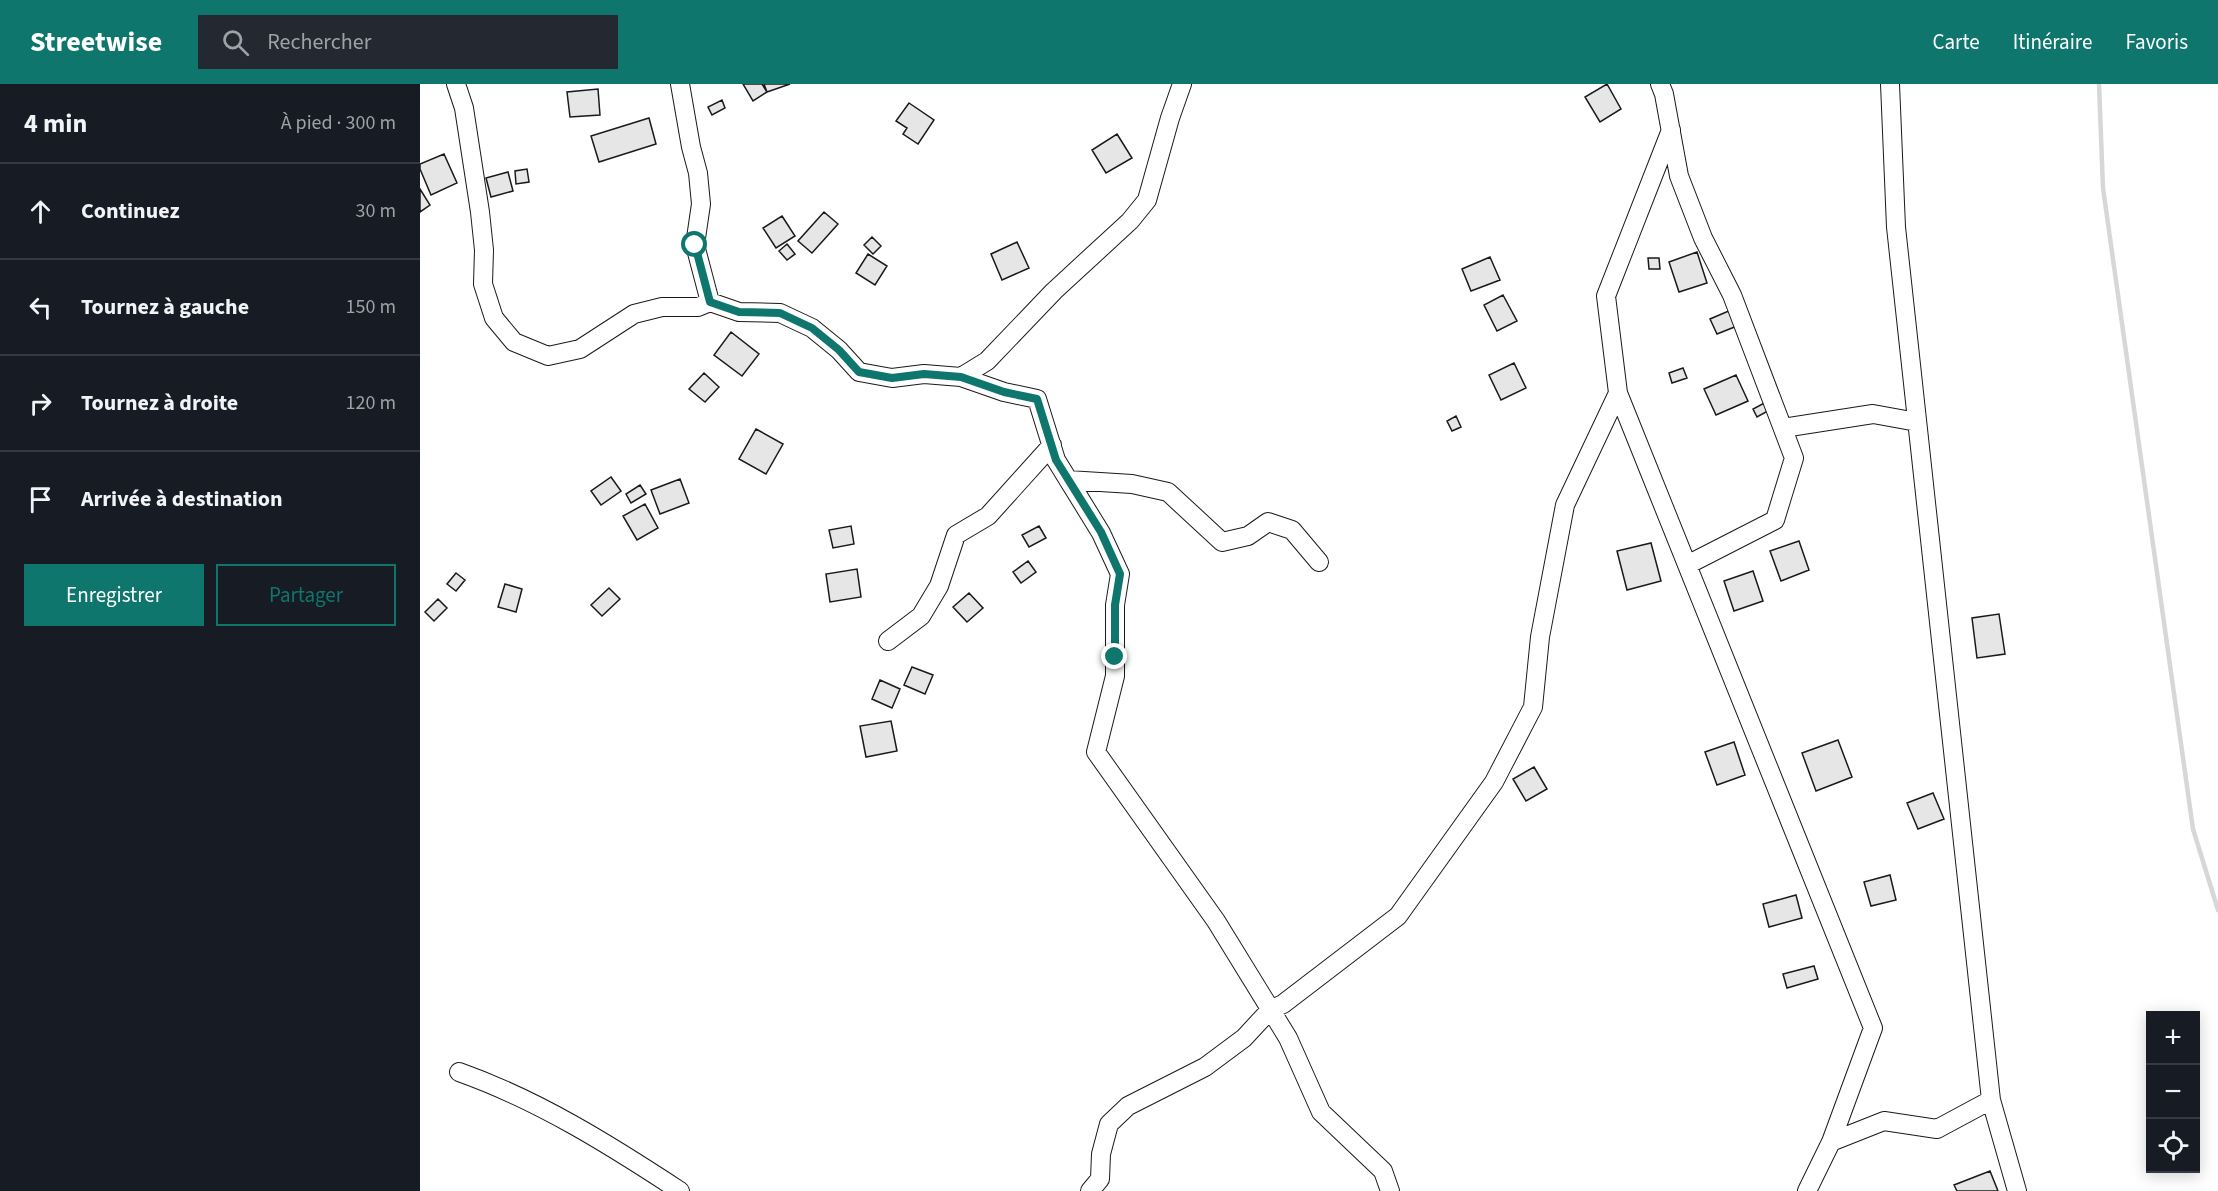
<!DOCTYPE html>
<html lang="fr">
<meta charset="utf-8">
<style>
body{margin:0;font-family:"Source Sans 3",sans-serif;background:#242831;color:#f1f3f6}
.controls{position:absolute;right:18px;bottom:18px;display:grid;overflow:hidden;border-radius:0px;box-shadow:0 3px 15px #0003}
.controls button{width:54px;height:54px;display:grid;place-items:center;padding:0;border:0;border-bottom:2px solid #363941;background:#171b24;color:#f1f3f6;font:30px sans-serif}
.stop{position:absolute;width:18px;height:18px;margin:-14px;border:4px solid #0f766e;border-radius:50%;background:#fff}
.stop.end{background:#0f766e;border-color:#fff;box-shadow:0 2px 6px #0008}
.list{margin:0;padding:0;list-style:none}
h2{display:flex;justify-content:space-between;align-items:center;height:78px;margin:0;padding:0 24px;font-size:26px}
h2 small{font-size:20px;font-weight:400;color:#9ea1a6}
.list li{display:grid;grid-template-columns:39px 1fr auto;gap:18px;align-items:center;box-sizing:border-box;height:96px;padding:0 24px;border-top:2px solid #363941}
.list b{display:block;font-size:22px;white-space:nowrap}
.list em{font-size:20px;font-style:normal;color:#9ea1a6}
.actions{display:flex;gap:12px;padding:18px 24px}
.actions a{flex:1;padding:14px 0;border:2px solid #0f766e;border-radius:0px;text-align:center;font-size:21px;color:#0f766e}
.actions .main{background:#0f766e;color:#fff}
.icon{flex:none;width:33px;height:33px;fill:none;stroke:currentColor;stroke-width:2;stroke-linecap:round;stroke-linejoin:round}
.map{position:relative;flex:none;width:1798px;height:1107px;overflow:hidden}
header{display:flex;align-items:center;gap:36px;box-sizing:border-box;height:84px;padding:0 30px;background:#0f766e;color:#fff}
header strong{font-size:28px}
nav{display:flex;gap:33px;margin-inline-start:auto;font-size:21px}
.search{width:420px;height:54px;background:#242831;display:flex;align-items:center;gap:15px;box-sizing:border-box;padding:0 21px;border-radius:0px;color:#9ea1a6;font-size:22px}
main{display:flex}
aside{flex:1;background:#171b24}
.map>svg:first-child{display:block}
</style>
<header>
<strong>Streetwise</strong>
<div class="search"><svg class="icon" aria-label="search" viewBox="0 0 24 24"><circle cx="10" cy="10" r="6"/><path d="M15 15l6 6"/></svg>Rechercher</div>
<nav><a>Carte</a><a>Itinéraire</a><a>Favoris</a></nav>
</header>
<main>
<aside>
<h2>4 min<small>À pied · 300 m</small></h2>
<ul class="list">
<li><svg class="icon" aria-label="ahead" viewBox="0 0 24 24"><path d="M12 20V5M6 11l6-6 6 6"/></svg><div><b>Continuez</b></div><em>30 m</em></li>
<li><svg class="icon" aria-label="left" viewBox="0 0 24 24"><path d="M17 20v-9H6M10 6l-5 5 5 5"/></svg><div><b>Tournez à gauche</b></div><em>150 m</em></li>
<li><svg class="icon" aria-label="right" viewBox="0 0 24 24"><path d="M7 20v-9h11M14 6l5 5-5 5"/></svg><div><b>Tournez à droite</b></div><em>120 m</em></li>
<li><svg class="icon" aria-label="arrive" viewBox="0 0 24 24"><path d="M6 21V4h12l-3 4 3 4H6"/></svg><div><b>Arrivée à destination</b></div></li>
</ul>
<div class="actions"><a class="main">Enregistrer</a><a>Partager</a></div>
</aside>
<div class="map">
<svg width="1798" height="1107" viewBox="0 0 1798 1107">
<rect width="100%" height="100%" fill="#fff"/>
<g fill="none" stroke-linecap="round" stroke-linejoin="round">
<path stroke="#d7d7d7" stroke-width="4.5" d="M 1679,0 L 1683,104 L 1773,745 L 1798,826"/>
</g>
<path fill="#e6e6e6" stroke="#1a1a1a" stroke-width="1.5" d="M 323,0 L 342,0 L 347,8 L 333,17 Z
M 344,0 L 370,0 L 347,8 Z
M 1187,0 L 1201,25 L 1180,38 L 1165,13 Z
M 178,5 L 180,31 L 150,33 L 147,8 Z
M 302,16 L 305,24 L 292,31 L 288,23 Z
M 489,19 L 514,36 L 498,60 L 483,50 L 487,44 L 476,37 Z
M 229,34 L 236,60 L 179,78 L 171,52 Z
M 697,50 L 712,74 L 686,89 L 672,66 Z
M 24,70 L 37,99 L 11,111 L 0,85 L 0,80 Z
M 107,85 L 109,98 L 96,100 L 95,87 Z
M 88,88 L 93,107 L 71,113 L 66,94 Z
M 0,105 L 10,121 L 0,128 Z
M 404,128 L 418,140 L 392,169 L 378,157 Z
M 362,132 L 375,152 L 356,164 L 343,144 Z
M 452,153 L 461,162 L 453,170 L 444,161 Z
M 597,158 L 609,184 L 582,196 L 571,170 Z
M 367,160 L 375,170 L 367,176 L 359,167 Z
M 1277,168 L 1287,199 L 1259,208 L 1249,178 Z
M 448,170 L 467,182 L 455,201 L 436,189 Z
M 1070,173 L 1080,196 L 1051,207 L 1042,185 Z
M 1228,174 L 1239,174 L 1240,185 L 1229,185 Z
M 1083,211 L 1097,237 L 1077,247 L 1064,221 Z
M 1311,226 L 1317,242 L 1297,250 L 1290,235 Z
M 311,248 L 339,270 L 322,292 L 294,271 Z
M 1094,279 L 1106,304 L 1081,316 L 1069,291 Z
M 1263,284 L 1267,294 L 1252,299 L 1249,289 Z
M 284,289 L 299,303 L 285,318 L 269,305 Z
M 1316,291 L 1328,317 L 1296,331 L 1284,305 Z
M 1350,316 L 1355,323 L 1337,333 L 1333,325 Z
M 1036,332 L 1041,343 L 1032,347 L 1027,337 Z
M 336,345 L 363,360 L 346,390 L 319,375 Z
M 191,393 L 201,407 L 181,421 L 171,407 Z
M 260,395 L 269,419 L 240,430 L 231,406 Z
M 220,401 L 226,410 L 211,419 L 206,410 Z
M 225,420 L 238,444 L 217,456 L 203,432 Z
M 431,442 L 434,460 L 413,464 L 409,446 Z
M 619,442 L 626,454 L 609,463 L 602,451 Z
M 1379,457 L 1389,486 L 1361,497 L 1350,467 Z
M 1231,459 L 1241,497 L 1207,506 L 1197,467 Z
M 608,477 L 616,488 L 601,499 L 593,488 Z
M 437,485 L 441,513 L 410,518 L 406,490 Z
M 1333,487 L 1343,517 L 1314,527 L 1304,497 Z
M 36,489 L 45,496 L 36,507 L 27,500 Z
M 85,500 L 102,505 L 96,528 L 78,523 Z
M 189,504 L 200,515 L 182,532 L 171,521 Z
M 549,509 L 563,524 L 547,538 L 533,523 Z
M 18,515 L 27,524 L 14,537 L 5,528 Z
M 1579,530 L 1585,570 L 1557,574 L 1552,534 Z
M 492,583 L 513,591 L 505,610 L 484,601 Z
M 460,596 L 480,605 L 472,624 L 452,615 Z
M 471,637 L 477,667 L 446,673 L 440,642 Z
M 1418,656 L 1432,693 L 1396,707 L 1382,669 Z
M 1314,658 L 1325,691 L 1297,701 L 1285,668 Z
M 1114,683 L 1127,705 L 1106,717 L 1093,695 Z
M 1513,709 L 1524,735 L 1498,745 L 1487,719 Z
M 1470,791 L 1476,816 L 1451,822 L 1444,798 Z
M 1376,811 L 1382,834 L 1349,843 L 1343,820 Z
M 1394,882 L 1398,895 L 1367,904 L 1363,890 Z
M 1570,1087 L 1578,1107 L 1537,1107 L 1534,1101 Z"/>
<g fill="none" stroke-linecap="round" stroke-linejoin="round">
<g stroke="#1a1a1a" stroke-width="20">
<path id="minor" d="M 36,0 L 44,24 L 60,128 L 64,166 L 63,200 L 74,234 L 94,258 L 128,272 L 160,265 L 214,230 L 242,223 L 278,223 L 290,218
M 260,0 L 271,63 L 278,89 L 281,120 L 275,161 L 290,218 L 319,228 L 360,229 L 392,244 L 419,266 L 439,288 L 472,294 L 504,290 L 541,293 L 584,308 L 617,315 L 636,376 L 681,449 L 700,490 L 695,521 L 695,592 L 676,668 L 796,837 L 868,954 L 901,1028 L 963,1087 L 970,1107
M 1240,0 L 1244,10 L 1259,92 L 1283,154 L 1312,211 L 1374,374 L 1355,436 L 1267,481
M 1470,0 L 1476,143 L 1571,1016 L 1597,1107
M 1251,46 L 1186,212 L 1198,309 L 1453,944 L 1411,1058
M 541,293 L 567,277 L 634,207 L 710,137 L 727,116 L 750,34 L 762,0
M 1363,344 L 1453,330 L 1497,338
M 648,396 L 712,400 L 748,408 L 802,458 L 828,452 L 848,438 L 872,446 L 899,478
M 468,557 L 501,532 L 519,502 L 536,451 L 568,432 L 632,361
M 39,988 C 118,1016 190,1061 260,1107
M 670,1107 L 680,1095 L 681,1070 L 689,1040 L 708,1022 L 785,983 L 824,954 L 850,926 L 863,920 L 978,832 L 1074,698 L 1113,623 L 1120,553 L 1145,421 L 1198,309
M 1387,1107 L 1411,1058 L 1464,1037 L 1517,1045 L 1571,1016"/>
</g>
<use href="#minor" stroke="#fff" stroke-width="18"/>
</g>
<g fill="none" stroke-linecap="round" stroke-linejoin="round">
<path stroke="#0f766e" stroke-width="8" d="M 275,161 L 290,218 L 319,228 L 360,229 L 392,244 L 419,266 L 439,288 L 472,294 L 504,290 L 541,293 L 584,308 L 617,315 L 636,376 L 681,448 L 700,490 L 695,521 L 695,573"/>
</g>
</svg>
<div class="controls">
<button>+</button>
<button>−</button>
<button><svg class="icon" aria-label="locate" viewBox="0 0 24 24"><circle cx="12" cy="12" r="6"/><path d="M12 2v4M12 18v4M2 12h4M18 12h4"/></svg></button>
</div>
<div class="stop" style="left:275px;top:161px"></div>
<div class="stop end" style="left:695px;top:573px"></div>
</div>
</main>
